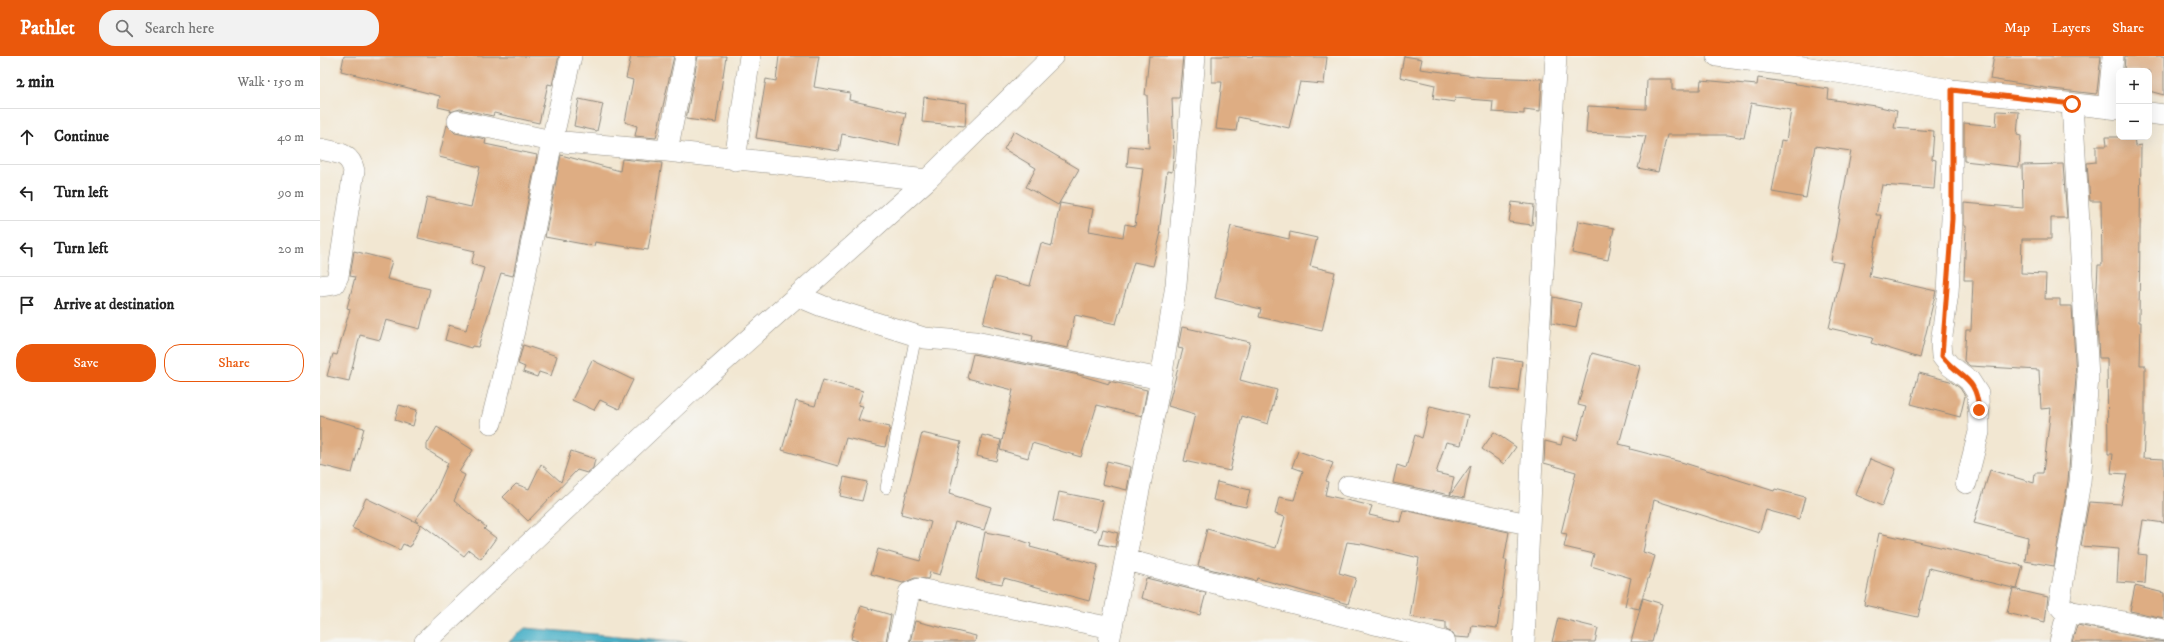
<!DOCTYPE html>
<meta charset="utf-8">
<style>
body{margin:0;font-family:"IM FELL DW Pica",serif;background:#f2f2f2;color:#222}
.controls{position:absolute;right:12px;top:12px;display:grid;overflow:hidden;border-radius:8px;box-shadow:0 4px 16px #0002}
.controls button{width:36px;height:36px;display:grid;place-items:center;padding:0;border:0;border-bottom:1px solid #e0e0e0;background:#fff;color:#222;font:20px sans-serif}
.stop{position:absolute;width:12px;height:12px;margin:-9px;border:3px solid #ea580c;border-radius:50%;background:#fff}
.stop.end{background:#ea580c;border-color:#fff;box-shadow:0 1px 4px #0008}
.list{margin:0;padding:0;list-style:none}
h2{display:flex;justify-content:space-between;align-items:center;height:52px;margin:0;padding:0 16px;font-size:17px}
h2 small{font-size:13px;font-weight:400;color:#767676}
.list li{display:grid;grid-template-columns:26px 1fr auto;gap:12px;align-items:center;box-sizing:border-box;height:56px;padding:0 16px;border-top:1px solid #e0e0e0}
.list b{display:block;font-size:15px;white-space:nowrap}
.list em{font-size:13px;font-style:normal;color:#767676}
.actions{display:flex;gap:8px;padding:12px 16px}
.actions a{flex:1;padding:9px 0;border:1px solid #ea580c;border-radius:16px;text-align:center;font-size:14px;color:#ea580c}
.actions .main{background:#ea580c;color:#fff}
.icon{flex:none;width:22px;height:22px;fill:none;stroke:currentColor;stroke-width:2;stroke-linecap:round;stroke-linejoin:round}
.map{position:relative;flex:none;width:1844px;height:586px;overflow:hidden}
header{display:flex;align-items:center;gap:24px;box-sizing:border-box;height:56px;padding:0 20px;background:#ea580c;color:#fff}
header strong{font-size:19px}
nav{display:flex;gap:22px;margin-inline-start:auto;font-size:14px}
.search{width:280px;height:36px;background:#f2f2f2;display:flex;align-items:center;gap:10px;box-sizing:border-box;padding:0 14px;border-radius:16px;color:#767676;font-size:15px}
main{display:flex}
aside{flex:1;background:#fff}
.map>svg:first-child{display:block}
</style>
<header>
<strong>Pathlet</strong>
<div class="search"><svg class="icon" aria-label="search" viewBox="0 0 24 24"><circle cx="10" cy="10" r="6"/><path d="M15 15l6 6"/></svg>Search here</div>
<nav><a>Map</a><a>Layers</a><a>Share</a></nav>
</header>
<main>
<aside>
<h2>2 min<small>Walk · 150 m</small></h2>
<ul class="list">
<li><svg class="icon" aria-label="ahead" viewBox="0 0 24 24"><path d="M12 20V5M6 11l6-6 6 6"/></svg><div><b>Continue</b></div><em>40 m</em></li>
<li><svg class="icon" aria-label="left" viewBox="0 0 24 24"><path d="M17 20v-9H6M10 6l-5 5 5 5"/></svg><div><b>Turn left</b></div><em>90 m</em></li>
<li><svg class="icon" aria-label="left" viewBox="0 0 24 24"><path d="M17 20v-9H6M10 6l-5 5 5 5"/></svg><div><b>Turn left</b></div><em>20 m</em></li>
<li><svg class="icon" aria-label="arrive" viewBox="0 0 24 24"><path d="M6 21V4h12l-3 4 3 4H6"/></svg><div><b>Arrive at destination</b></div></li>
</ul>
<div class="actions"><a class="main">Save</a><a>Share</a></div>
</aside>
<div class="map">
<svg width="1844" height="586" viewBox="0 0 1844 586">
<rect width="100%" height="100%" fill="#f6f6f2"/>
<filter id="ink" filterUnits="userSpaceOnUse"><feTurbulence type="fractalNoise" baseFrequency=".025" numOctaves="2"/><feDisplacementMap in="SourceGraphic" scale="8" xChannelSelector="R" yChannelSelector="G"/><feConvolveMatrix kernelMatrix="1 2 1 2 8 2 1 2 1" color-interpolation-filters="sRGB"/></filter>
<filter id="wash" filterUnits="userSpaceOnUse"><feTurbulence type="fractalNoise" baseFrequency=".012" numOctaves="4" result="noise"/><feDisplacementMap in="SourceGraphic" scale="16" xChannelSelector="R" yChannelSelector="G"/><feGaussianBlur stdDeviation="0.9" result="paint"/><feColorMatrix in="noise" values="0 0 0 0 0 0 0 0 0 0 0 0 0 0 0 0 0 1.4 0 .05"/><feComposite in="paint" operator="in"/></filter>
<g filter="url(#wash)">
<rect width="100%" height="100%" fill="#f2e7d2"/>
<path fill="#48b0c7" stroke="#3a6e79" d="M 205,572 L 367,586 L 189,586 Z"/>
<g id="blocks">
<path fill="#dead83" d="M 24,0 L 239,0 L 232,29 L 228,28 L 219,67 L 174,57 L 173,60 L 140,53 L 130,56 L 131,54 L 118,51 L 120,40 L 21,15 Z
M 311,0 L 354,0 L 336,82 L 315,80 L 317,70 L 305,66 L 313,24 L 306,22 Z
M 378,0 L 406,0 L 396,67 L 366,63 Z
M 459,0 L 499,0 L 494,31 L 530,37 L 529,44 L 586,57 L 579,90 L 522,78 L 519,95 L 436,82 L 446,23 L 456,25 Z
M 829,0 L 863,0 L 859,42 L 852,42 L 854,96 L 852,116 L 847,115 L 839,176 L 841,176 L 833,210 L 814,206 L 796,268 L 755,259 L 748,292 L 712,285 L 713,280 L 663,268 L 675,221 L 710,230 L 721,187 L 732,190 L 740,147 L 773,153 L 769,175 L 803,181 L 805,168 L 815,170 L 823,112 L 807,110 L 809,90 L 829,92 L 827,39 L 825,39 Z
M 892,0 L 1007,1 L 1004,28 L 980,26 L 969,72 L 918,61 L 916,75 L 896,73 L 902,26 L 892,26 Z
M 1084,0 L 1102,3 L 1100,13 L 1162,21 L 1222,23 L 1220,55 L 1204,53 L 1204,58 L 1172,56 L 1173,45 L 1135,42 L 1134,46 L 1113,43 L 1115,29 L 1080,21 Z
M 1674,0 L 1781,0 L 1777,36 L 1776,38 L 1725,32 L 1670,23 Z
M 1805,0 L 1844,0 L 1844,39 L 1829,35 L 1829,15 L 1804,15 Z
M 1438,22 L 1509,33 L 1508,43 L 1556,50 L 1577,55 L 1574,72 L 1614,75 L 1612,103 L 1616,104 L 1614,133 L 1562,129 L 1556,159 L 1561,159 L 1549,220 L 1616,235 L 1600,302 L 1551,287 L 1553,282 L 1509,272 L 1524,207 L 1511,205 L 1531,95 L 1495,90 L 1486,142 L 1452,136 L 1461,84 L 1466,85 L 1471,54 L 1431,47 L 1424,82 L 1408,79 L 1347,79 L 1338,116 L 1318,112 L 1326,80 L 1266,77 L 1268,50 L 1326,53 L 1327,23 L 1352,23 L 1352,34 L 1380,34 L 1381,24 L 1437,29 Z
M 604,41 L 647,47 L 645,70 L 602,66 Z
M 259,43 L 283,48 L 277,75 L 254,70 Z
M 1677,55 L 1699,56 L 1697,79 L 1701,80 L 1699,111 L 1644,105 L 1644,67 L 1676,70 Z
M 127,69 L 135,77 L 166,83 L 165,88 L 217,99 L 193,220 L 181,217 L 158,291 L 152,290 L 151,292 L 125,284 L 129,269 L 146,274 L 164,212 L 151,208 L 155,195 L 98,182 L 107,141 L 151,151 L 160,111 L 119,101 Z
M 694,75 L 759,113 L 738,149 L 706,131 L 716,112 L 684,93 Z
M 1786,81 L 1814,81 L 1815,90 L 1821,89 L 1819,266 L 1821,266 L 1820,309 L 1825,309 L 1825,372 L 1823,402 L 1844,403 L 1844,467 L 1823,464 L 1818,498 L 1827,499 L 1825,528 L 1797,526 L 1799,493 L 1761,490 L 1769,446 L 1801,448 L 1807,418 L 1791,417 L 1793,398 L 1788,398 L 1787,302 L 1779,302 L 1776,250 L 1778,209 L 1782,209 L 1781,145 L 1770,145 L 1767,107 L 1776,106 L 1776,90 L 1787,90 Z
M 241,99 L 300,115 L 302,103 L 342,107 L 328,194 L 275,186 L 274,190 L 225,181 Z
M 1743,108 L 1747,162 L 1731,162 L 1731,183 L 1702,183 L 1701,217 L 1726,218 L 1725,243 L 1740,243 L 1740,250 L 1752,250 L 1756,321 L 1748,425 L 1734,510 L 1705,505 L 1708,481 L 1654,467 L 1670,414 L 1714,427 L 1715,417 L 1723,417 L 1731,352 L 1721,353 L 1719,314 L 1650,310 L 1644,305 L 1646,274 L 1651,274 L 1653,224 L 1644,224 L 1646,170 L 1644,170 L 1644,147 L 1703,152 L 1702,109 Z
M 1192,146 L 1214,149 L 1212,169 L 1189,166 Z
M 1258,165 L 1294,172 L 1288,204 L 1252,197 Z
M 911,170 L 969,183 L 970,176 L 997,182 L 990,210 L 1015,216 L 1002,275 L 939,261 L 941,253 L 895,242 Z
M 34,195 L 72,205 L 67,223 L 110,233 L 100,273 L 66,264 L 60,284 L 40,279 L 29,325 L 7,320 L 13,298 L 17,299 L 30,253 L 27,252 L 35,221 L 30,220 Z
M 1233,241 L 1261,247 L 1256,272 L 1232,267 Z
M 862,271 L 930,286 L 920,324 L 957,334 L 948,368 L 922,360 L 910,415 L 864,405 L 875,358 L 848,350 L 863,293 L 858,292 Z
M 203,289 L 237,300 L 231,320 L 219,316 L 217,321 L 203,316 L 205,311 L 198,308 Z
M 1272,297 L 1320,310 L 1299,388 L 1311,391 L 1310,393 L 1361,406 L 1454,435 L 1455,433 L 1485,441 L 1479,463 L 1446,454 L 1439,477 L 1334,444 L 1323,496 L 1335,500 L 1319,553 L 1305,550 L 1311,522 L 1271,510 L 1274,498 L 1244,491 L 1247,478 L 1241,477 L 1256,416 L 1224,407 L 1225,385 L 1241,389 L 1243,380 L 1257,384 L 1266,351 L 1258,349 Z
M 653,298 L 759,319 L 789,328 L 789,325 L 827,334 L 822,360 L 777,349 L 761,401 L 712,387 L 708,402 L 680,394 L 693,334 L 647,322 Z
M 1174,301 L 1202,305 L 1198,335 L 1170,332 Z
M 272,304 L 313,324 L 299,353 L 280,344 L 274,354 L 252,344 Z
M 1599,317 L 1630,325 L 1640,332 L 1645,340 L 1640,361 L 1591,348 Z
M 503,324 L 543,335 L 538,349 L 543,350 L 538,364 L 570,371 L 565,391 L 526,382 L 518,410 L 462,394 L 476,345 L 495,350 Z
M 79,349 L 97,354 L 93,370 L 75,364 Z
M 1110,350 L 1148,359 L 1141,389 L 1126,386 L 1116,417 L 1134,421 L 1130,439 L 1151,409 L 1144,442 L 1073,427 L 1077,409 L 1086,412 L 1095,379 L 1102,382 Z
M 0,360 L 44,372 L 32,417 L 0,409 Z
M 117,371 L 153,394 L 139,416 L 145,419 L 134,445 L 166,471 L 164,473 L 176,482 L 161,503 L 149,494 L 144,500 L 101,468 L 90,491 L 83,488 L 80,494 L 32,472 L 46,442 L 100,468 L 95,464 L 114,439 L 128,407 L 107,394 L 107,388 Z
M 1174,376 L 1196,391 L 1184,408 L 1162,393 Z
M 602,377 L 641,386 L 629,438 L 671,451 L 664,474 L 635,466 L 620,519 L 610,516 L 608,523 L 595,522 L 583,527 L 551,518 L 558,493 L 600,505 L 611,466 L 581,458 Z
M 662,379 L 681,384 L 676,405 L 657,400 Z
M 251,395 L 275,403 L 273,412 L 267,417 L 257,414 L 208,465 L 183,441 L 196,428 L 209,433 L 221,408 L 241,426 Z
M 978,395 L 1013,407 L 1006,425 L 1008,426 L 1005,439 L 1052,450 L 1049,459 L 1080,466 L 1083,454 L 1189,476 L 1184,504 L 1187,504 L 1177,572 L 1152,569 L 1150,582 L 1135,581 L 1133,577 L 1126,574 L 1126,566 L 1090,561 L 1099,502 L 1042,488 L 1027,486 L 1019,517 L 1036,522 L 1028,548 L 937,522 L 936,525 L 878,510 L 887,473 L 956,492 L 965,461 L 955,458 L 959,441 L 974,444 L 983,415 L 972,411 Z
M 1550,403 L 1576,413 L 1562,450 L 1536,439 Z
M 787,405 L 811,411 L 807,434 L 782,428 Z
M 524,421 L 547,426 L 542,445 L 520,440 Z
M 897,426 L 930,434 L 926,451 L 893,444 Z
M 739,436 L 783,445 L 776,475 L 733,465 Z
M 783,473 L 798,477 L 795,491 L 779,488 Z
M 665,476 L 691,481 L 711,488 L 710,491 L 778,509 L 769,545 L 684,522 L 682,528 L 656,523 Z
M 1559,477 L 1703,510 L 1697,533 L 1609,512 L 1598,561 L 1544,549 Z
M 826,522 L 886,537 L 880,559 L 821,542 Z
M 1815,530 L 1844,537 L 1844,562 L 1810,555 Z
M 1693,533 L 1728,541 L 1725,566 L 1687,557 Z
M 1323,542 L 1342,548 L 1332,586 L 1311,586 Z
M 541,550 L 571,559 L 566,586 L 542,586 L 531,583 Z
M 1238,562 L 1278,572 L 1275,586 L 1232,586 Z
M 595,565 L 656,580 L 655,586 L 590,586 Z
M 1757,569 L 1844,586 L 1752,586 Z"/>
</g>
</g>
<g filter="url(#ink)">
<use href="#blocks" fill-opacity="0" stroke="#8e897e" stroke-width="1"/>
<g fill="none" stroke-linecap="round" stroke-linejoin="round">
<g stroke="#8e897e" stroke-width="12">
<path id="service" d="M 566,432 L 596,279"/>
</g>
<g stroke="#8e897e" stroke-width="22">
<path id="minor" d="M 251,0 L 232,85 L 347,95 L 607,124
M 1397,0 L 1484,11 L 1632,34 L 1799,53
M 1632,34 L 1632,163 L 1628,237 L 1621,287 L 1622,300 L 1629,309 L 1649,324 L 1658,338 L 1659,376 L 1646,427
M 1752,48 L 1768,321 L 1760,426 L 1739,549 L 1743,554 L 1844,574
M 1788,52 L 1793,0
M 1829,57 L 1844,59
M 138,65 L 232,85 L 194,275 L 171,367
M 0,93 C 17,97 30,96 34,115 L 18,220 L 14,228 L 0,230
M 347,95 L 366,0
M 415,104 L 430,0
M 478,240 L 502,250 L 604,282 L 655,286 L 841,323
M 1028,430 L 1208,468
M 806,504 L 1125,586
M 105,586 L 383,324 L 607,124 L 733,0
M 578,586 L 589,537 L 599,533 L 792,572
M 789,586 L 841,323 L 856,229 L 875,0
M 1204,586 L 1213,380 L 1236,0
M 1740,586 L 1748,554"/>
</g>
<use href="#service" stroke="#fff" stroke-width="11"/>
<use href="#minor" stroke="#fff" stroke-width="21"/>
</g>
</g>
<g fill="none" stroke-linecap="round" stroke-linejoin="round" filter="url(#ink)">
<path stroke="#ea580c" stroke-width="5" d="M 1659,354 C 1656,319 1641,324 1622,300 L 1632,163 L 1632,34 L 1752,48"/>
</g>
</svg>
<div class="controls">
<button>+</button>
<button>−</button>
</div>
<div class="stop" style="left:1752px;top:48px"></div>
<div class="stop end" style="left:1659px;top:354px"></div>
</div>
</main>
